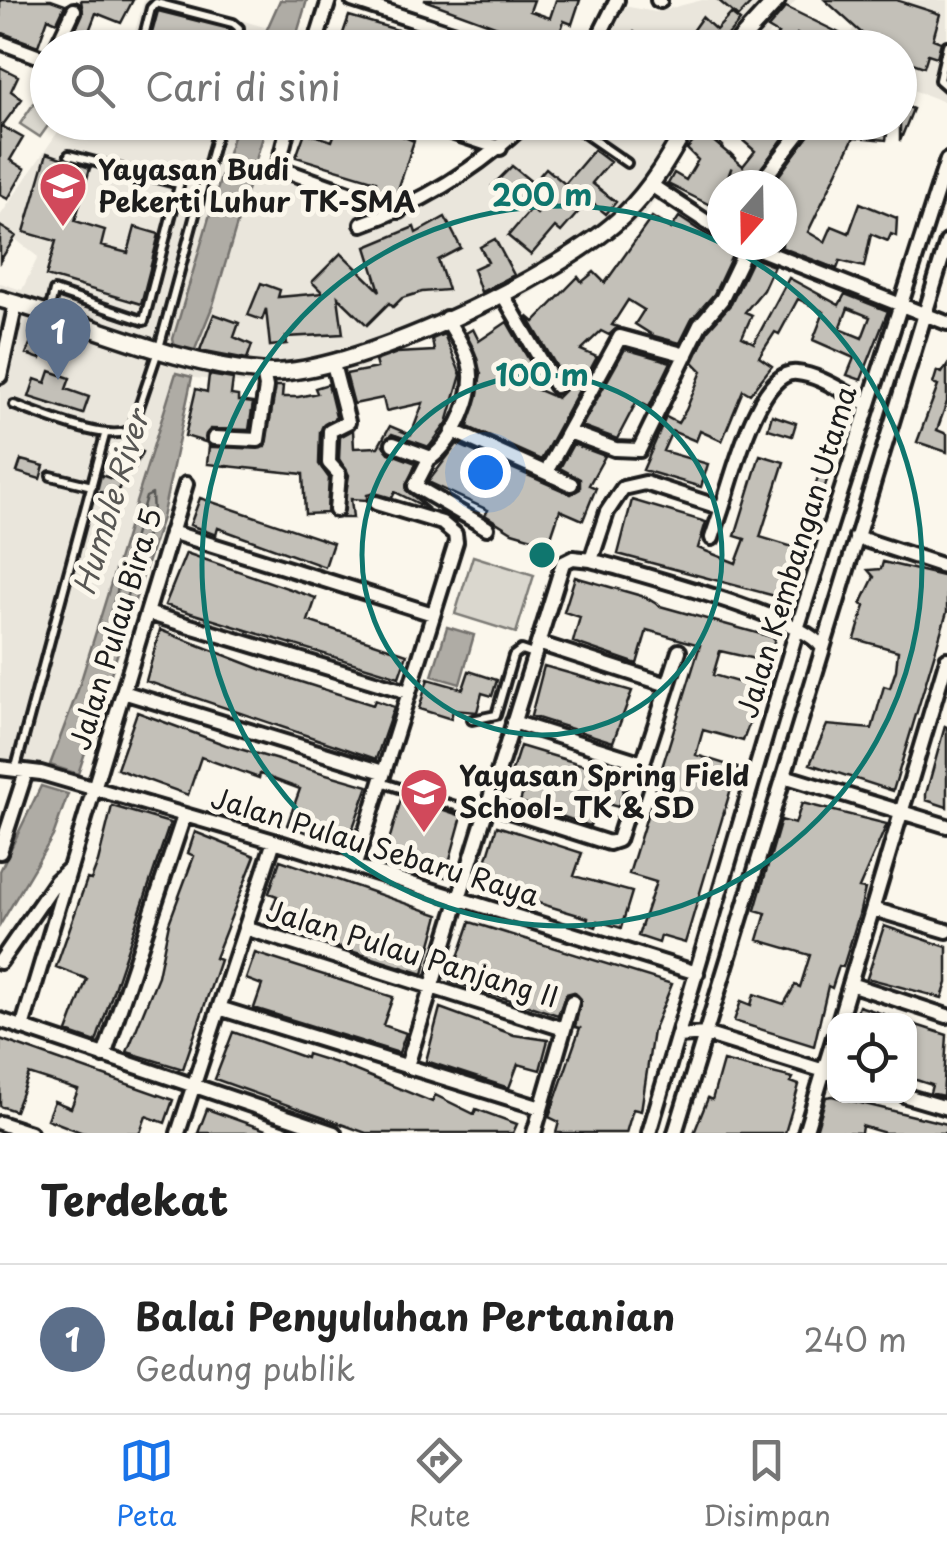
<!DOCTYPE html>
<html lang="id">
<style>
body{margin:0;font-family:"Playpen Sans",sans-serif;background:#f6f6f6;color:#222}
.controls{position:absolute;right:30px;bottom:30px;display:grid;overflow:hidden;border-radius:20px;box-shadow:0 2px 8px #0004}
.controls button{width:90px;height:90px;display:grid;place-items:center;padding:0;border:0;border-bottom:2px solid #e0e0e0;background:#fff;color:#222;font:50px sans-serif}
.compass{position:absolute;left:707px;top:170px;width:90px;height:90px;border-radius:50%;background:#fff;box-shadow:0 2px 8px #0004;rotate:200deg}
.you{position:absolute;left:485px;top:472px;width:35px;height:35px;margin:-25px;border:8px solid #fff;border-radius:50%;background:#1a73e8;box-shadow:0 0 0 15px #1a73e833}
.badge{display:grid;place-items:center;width:65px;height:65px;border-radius:50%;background:#1a73e8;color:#fff;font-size:32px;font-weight:700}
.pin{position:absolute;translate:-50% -82px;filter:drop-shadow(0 2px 5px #0008)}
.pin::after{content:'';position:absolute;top:52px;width:35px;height:30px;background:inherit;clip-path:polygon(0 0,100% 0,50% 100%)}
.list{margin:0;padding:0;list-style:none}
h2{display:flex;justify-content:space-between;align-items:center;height:130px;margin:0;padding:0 40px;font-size:42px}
h2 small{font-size:32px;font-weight:400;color:#767676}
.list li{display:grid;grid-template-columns:65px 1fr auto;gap:30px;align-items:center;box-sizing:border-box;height:150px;padding:0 40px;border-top:2px solid #e0e0e0}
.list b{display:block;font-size:38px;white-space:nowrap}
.list p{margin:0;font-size:32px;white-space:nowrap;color:#767676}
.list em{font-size:32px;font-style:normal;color:#767676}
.icon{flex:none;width:55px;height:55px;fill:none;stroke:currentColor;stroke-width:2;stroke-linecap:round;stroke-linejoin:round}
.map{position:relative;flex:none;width:947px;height:1133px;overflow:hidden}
.search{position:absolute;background:#fff;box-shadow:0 2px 8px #0004;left:30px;right:30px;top:30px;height:110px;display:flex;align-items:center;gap:25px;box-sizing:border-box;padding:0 35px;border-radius:55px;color:#767676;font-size:38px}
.sheet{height:280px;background:#fff}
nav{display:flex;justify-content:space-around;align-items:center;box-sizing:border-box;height:140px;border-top:2px solid #e0e0e0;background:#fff;font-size:28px;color:#767676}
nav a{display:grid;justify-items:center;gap:5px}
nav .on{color:#1a73e8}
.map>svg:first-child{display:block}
</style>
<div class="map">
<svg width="947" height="1133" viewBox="0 0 947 1133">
<rect width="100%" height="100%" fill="#fbf7ec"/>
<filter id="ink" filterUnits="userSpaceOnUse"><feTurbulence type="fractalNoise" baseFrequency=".01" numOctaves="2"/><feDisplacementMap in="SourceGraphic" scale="20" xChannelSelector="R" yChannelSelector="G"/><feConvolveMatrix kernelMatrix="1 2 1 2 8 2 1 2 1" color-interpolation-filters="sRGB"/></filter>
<g filter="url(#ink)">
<path fill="#eae6dc" d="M 144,0 L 176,0 L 280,32 L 275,47 L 130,48 Z
M 702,0 L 796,0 L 758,47 L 589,48 L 618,5 L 656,12 Z
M 863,0 L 947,0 L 947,103 L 900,85 L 900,48 L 846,48 Z
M 64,123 L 253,123 L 240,168 L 376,211 L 419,209 L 452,190 L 531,123 L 702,123 L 645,216 L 516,303 L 363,368 L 255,385 L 186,377 L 54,776 L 0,766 L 0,283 L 22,290 L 38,257 L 0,227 L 0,216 Z"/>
<path fill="#dad7ce" stroke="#7b7a75" stroke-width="2.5" d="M 47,84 L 50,123 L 40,137 L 20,124 Z
M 473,556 L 534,575 L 516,633 L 455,614 Z"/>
<path fill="#afaca5" stroke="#74726e" stroke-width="2.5" d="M 280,0 L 307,0 L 293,47 L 259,47 Z
M 237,123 L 267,123 L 213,305 L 194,352 L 175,347 L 173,339 Z
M 176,373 L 192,377 L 162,518 L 78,774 L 50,765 L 78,690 Z
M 447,627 L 474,635 L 460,684 L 432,676 Z
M 41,786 L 68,794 L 53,836 L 0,925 L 0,871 Z"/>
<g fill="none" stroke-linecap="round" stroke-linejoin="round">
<path stroke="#575653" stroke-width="2.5" d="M 152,494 L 153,516 L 118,623 L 112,626 L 108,621 L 146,497 Z"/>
</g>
<path fill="#c3c0b8" stroke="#1c1c1c" stroke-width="2.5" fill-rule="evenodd" d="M 0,0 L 51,0 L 65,5 L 57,22 L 48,18 L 38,46 L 0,32 Z
M 81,0 L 133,0 L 121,23 L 96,13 L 86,39 L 106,48 L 68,46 L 83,13 Z
M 424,0 L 534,0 L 530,11 L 550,18 L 556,0 L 580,0 L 572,24 L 564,21 L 555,48 Z
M 718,0 L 754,0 L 738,17 Z
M 825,0 L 896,0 L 940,14 L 933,39 L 941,42 L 937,57 L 928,54 L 924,67 L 907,61 L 900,79 L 900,48 L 878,48 Z
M 786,7 L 839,33 L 830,48 L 820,48 L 797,34 L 789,48 L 766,48 L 778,34 L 768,28 Z
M 158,11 L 230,29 L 225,48 L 148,48 Z
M 731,14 L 740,21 L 717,48 L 680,48 L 702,17 L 716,30 Z
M 349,16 L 422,37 L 418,48 L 338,48 Z
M 634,32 L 653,48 L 622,48 Z
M 0,67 L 18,76 L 11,91 L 22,99 L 2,126 L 23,138 L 10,160 L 25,169 L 8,199 L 0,195 Z
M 900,104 L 913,109 L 900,141 Z
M 339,122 L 370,122 L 414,141 L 396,196 L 374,188 L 376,181 L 296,157 L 305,132 L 332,141 Z
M 711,122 L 795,122 L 749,185 L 722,185 L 722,220 L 715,215 L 718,209 L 668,184 L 674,173 L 686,180 L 698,160 L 687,149 ZM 724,124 L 755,151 L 743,166 L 711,139 Z
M 818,122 L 889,122 L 886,140 L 854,137 L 808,232 L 825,242 L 832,226 L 849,233 L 860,203 L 897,218 L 896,236 L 891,234 L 888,241 L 871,234 L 864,267 L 840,261 L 837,269 L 775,245 L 782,245 L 782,185 L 772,185 Z
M 594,150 L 610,162 L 592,183 L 616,202 L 606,214 L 589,200 L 561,232 L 555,227 L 531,255 L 508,236 L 531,209 L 537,214 L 552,196 L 534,182 L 546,168 L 565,184 Z
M 47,153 L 90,168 L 75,221 L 105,230 L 101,246 L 128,253 L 135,227 L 159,234 L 141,304 L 46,276 L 56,241 L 24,232 Z
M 512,166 L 533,183 L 514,205 L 492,186 Z
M 445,217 L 461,248 L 438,260 L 448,290 L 422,292 L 402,298 L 393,307 L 389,303 L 367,325 L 338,297 L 343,334 L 286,337 L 287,344 L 270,346 L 266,309 L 262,320 L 248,315 L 261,283 L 280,290 L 278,297 L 323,293 L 312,282 L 341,253 L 380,291 L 366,247 L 414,227 L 416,233 Z
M 652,217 L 671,229 L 679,217 L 722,245 L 737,245 L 714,294 L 692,319 L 680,343 L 654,336 L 635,324 L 644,310 L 628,300 L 612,325 L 618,327 L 609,335 L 601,331 L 581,350 L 597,357 L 541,460 L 468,427 L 481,374 L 466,333 L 473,329 L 479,341 L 507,322 L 537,374 L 524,384 L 557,398 L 565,390 L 567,375 L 559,371 L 527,316 L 534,322 L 578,277 L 582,282 L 594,272 L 605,283 Z
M 0,226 L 16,236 L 0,261 Z
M 495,239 L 514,275 L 481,292 L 473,269 L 488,262 L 480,247 Z
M 753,258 L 774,266 L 763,290 L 745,312 L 752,315 L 742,337 L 754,343 L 789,278 L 839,305 L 845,294 L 888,311 L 861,380 L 847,375 L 854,358 L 813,340 L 824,312 L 798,299 L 779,334 L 775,332 L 759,357 L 772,366 L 750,394 L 743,390 L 722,441 L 700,431 L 696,441 L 672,431 L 663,451 L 708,464 L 701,487 L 643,470 L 666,417 L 678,423 L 686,410 L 702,371 L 693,362 L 708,330 L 731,304 ZM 848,308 L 870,317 L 862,338 L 840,329 Z
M 214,314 L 239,323 L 234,337 L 252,345 L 247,359 L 200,350 Z
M 444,334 L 461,375 L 447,423 L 429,447 L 392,434 L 383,445 L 389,453 L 416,463 L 406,490 L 429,509 L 395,492 L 392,498 L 375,493 L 367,495 L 367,500 L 351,499 L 353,518 L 342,518 L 349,475 L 339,459 L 340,437 L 353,430 L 354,448 L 378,447 L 390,426 L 411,435 L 423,403 L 386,411 L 383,398 L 354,404 L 346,374 L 377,368 L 375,361 L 397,353 L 434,351 L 432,339 Z
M 32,339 L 45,344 L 40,359 L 26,354 Z
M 625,349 L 671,362 L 649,407 L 637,401 L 617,439 L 582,426 Z
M 947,365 L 947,402 L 937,430 L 947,434 L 947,452 L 917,442 L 938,386 L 933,384 L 937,371 L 942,373 Z
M 50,371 L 70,378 L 66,389 L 89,397 L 83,414 L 29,397 L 35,379 L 46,383 Z
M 209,375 L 233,379 L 231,395 L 238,396 L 238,401 L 253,403 L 249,430 L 210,429 L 205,442 L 185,436 L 196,389 L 207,392 Z
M 328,384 L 336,417 L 320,431 L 319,464 L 329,478 L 327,513 L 305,514 L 303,474 L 207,464 L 209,447 L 265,447 L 276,386 L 283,386 L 282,397 L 298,397 L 317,393 L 315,388 Z
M 772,415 L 796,423 L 792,436 L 768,429 Z
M 457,444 L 571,494 L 580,489 L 580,479 L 560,468 L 573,444 L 605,456 L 589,485 L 596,488 L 583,520 L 560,510 L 549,543 L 512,532 L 485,515 L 488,510 L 428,482 Z
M 127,445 L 142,452 L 132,474 L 125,471 L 116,497 L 97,491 L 101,475 L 112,479 Z
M 760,455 L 784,462 L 760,537 L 803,550 L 786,599 L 618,554 L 632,500 L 706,522 L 698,548 L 736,563 L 745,539 L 735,536 Z
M 21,460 L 44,466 L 40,479 L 17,472 Z
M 820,470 L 829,473 L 822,497 L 813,494 Z
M 200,498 L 333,543 L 325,567 L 218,528 L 216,535 L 190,525 Z
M 186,553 L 316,598 L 308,621 L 407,654 L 399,677 L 165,605 Z
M 883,562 L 947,577 L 947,612 L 893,791 L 810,764 L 827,725 L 872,729 L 884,686 L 890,688 L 896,670 L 898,651 L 855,639 L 865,606 L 861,604 L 874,577 L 868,570 L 881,569 Z
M 575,577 L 645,597 L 660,606 L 775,638 L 768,662 L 720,651 L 713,675 L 762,689 L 743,741 L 703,730 L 696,755 L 738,768 L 736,774 L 740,775 L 730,792 L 685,943 L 661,936 L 659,943 L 638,936 L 656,882 L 629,874 L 700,645 L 647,630 L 637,664 L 573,642 L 580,617 L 564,612 Z
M 160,630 L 263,670 L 373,705 L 375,700 L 394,707 L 376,759 L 146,681 Z
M 544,666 L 632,691 L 613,742 L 531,716 Z
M 469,671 L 497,680 L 492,696 L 482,693 L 477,712 L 453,710 L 451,719 L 419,709 L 428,679 L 463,689 Z
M 137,712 L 226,745 L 368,786 L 346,847 L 287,825 L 300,789 L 260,774 L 259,778 L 201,757 L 188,795 L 117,769 Z
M 945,726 L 947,727 L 947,807 L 926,800 L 926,794 Z
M 520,746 L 627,778 L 618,807 L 597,801 L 590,826 L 520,802 L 528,776 L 512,771 Z
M 402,796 L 462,816 L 445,877 L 384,858 Z
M 802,803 L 887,824 L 859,888 L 865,889 L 859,915 L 843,967 L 839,966 L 832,988 L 828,986 L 814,1046 L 734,1021 L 741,1001 L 751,1005 L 754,994 L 784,1004 L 795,985 L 800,987 L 810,955 L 758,940 L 766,913 L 755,910 L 781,820 L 795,824 Z
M 112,806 L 170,823 L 96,1042 L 67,1032 L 87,979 L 56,967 L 87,879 L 91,880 L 98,862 Z
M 497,826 L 582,853 L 574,876 L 632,892 L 621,928 L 598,921 L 596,927 L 587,924 L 588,918 L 479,885 Z
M 195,832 L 255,856 L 215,958 L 220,960 L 183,1069 L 127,1052 L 158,976 L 169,923 L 194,856 L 188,853 Z
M 280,860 L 439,915 L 423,974 L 266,924 L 277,896 L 269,893 Z
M 470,922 L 672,984 L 653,1031 L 641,1111 L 633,1109 L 626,1133 L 556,1133 L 559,1122 L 549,1117 L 580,1028 L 575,1027 L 581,999 L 574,992 L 566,994 L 558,1015 L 450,981 Z
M 884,926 L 947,947 L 947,983 L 942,998 L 867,978 Z
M 255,953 L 393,997 L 383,1025 L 406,1033 L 399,1053 L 254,1008 L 262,985 L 246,979 Z
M 859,1006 L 898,1019 L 897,1020 L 854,1020 Z
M 440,1008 L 514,1035 L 548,1040 L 540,1070 L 518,1064 L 509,1088 L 426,1061 Z
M 910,1023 L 947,1035 L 943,1096 L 930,1093 L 932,1085 L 910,1078 Z
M 233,1032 L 306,1058 L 307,1054 L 339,1064 L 432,1102 L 435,1095 L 474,1114 L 476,1109 L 517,1124 L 513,1133 L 366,1133 L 215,1079 Z
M 0,1039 L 173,1100 L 165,1123 L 146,1116 L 140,1133 L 83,1133 L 47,1119 L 54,1101 L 71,1108 L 78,1090 L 29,1074 L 15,1111 L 0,1106 Z
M 723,1061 L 793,1078 L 791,1082 L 799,1085 L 785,1133 L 694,1133 L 708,1098 L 712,1100 Z
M 832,1096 L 947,1124 L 947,1133 L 885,1133 L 862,1126 L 861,1133 L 816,1131 L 826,1097 Z
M 207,1109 L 271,1132 L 271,1133 L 198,1133 Z"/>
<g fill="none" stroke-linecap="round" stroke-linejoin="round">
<g stroke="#1c1c1c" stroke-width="14">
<path id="service" d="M 947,45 L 939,80 L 947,87
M 141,48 L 151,8 L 156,3 L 233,23 L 239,28 L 237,48
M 568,122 L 627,163
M 69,155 L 179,184
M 49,313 L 54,291 L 144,321 L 183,170 L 208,175
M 14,405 C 38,413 113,446 132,428 L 159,348 L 220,122
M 51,476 L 92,486
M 472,720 L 496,715 L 513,656 L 521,650 L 533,654
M 15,771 L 105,435
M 381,782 L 483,815"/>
</g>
<g stroke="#1c1c1c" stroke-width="20">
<path id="minor" d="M 352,0 L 498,48
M 658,0 L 660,1
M 0,42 L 48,60
M 56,48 L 74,10
M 314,48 L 329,0
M 593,48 L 617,0
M 289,122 L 278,168 L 399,211
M 421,122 L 500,148
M 651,185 L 722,232
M 759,185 L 808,122
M 362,224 C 425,202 478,168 527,122
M 748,245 L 947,323
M 503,295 L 556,386
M 333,364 L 348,422 L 330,431 L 329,463 L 339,474 L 336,510
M 0,376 L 16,303
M 453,431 L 571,484
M 569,432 L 615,449 L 639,450 L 700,325 L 722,299 L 748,245
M 214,438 L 258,440 L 266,387 L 263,372
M 393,444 L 431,458 C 455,440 478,392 469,362 C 465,347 454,332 446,318
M 429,459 L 415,486 L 487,528
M 546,472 L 620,337 L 686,355
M 171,532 L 433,614
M 856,537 L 947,567
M 712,538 L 722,508
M 591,560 L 607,512 L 623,488 L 645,483 L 722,508 C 732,479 759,368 797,373 C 821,375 847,395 868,404
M 147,613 L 408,692
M 538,643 L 668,685
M 123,692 L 383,772
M 513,722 L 643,763
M 0,768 L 41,773 L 274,841 L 697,973
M 784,776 L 947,826
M 487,804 L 609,843 L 618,840 L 679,651
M 0,852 L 26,772
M 355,865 L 456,542 L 455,534 L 442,523 L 376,503
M 873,909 L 947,931
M 245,928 L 564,1029
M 0,962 L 56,881 L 70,868 L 186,484
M 850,984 L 947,1016
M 219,1008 L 541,1108
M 0,1020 L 334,1133
M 839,1021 L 947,659
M 22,1028 L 70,868
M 679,1036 L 705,1034 L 834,1074
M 104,1056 L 184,816
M 407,1066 L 563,563 L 573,558 L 591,560 C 637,574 800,615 822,647
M 906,1096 L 947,1108
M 0,1123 L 30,1133
M 178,1133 L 274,841
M 534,1133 L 572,1002
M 649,1133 L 798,626 L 947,160
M 675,1133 L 947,242
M 805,1133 L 834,1037"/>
</g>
<g stroke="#1c1c1c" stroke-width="22">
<path id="tertiary" d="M 733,48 L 777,0
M 0,299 C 86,322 173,364 262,372 C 345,380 564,274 624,215 C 652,188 670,156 689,122"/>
</g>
<path stroke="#1c1c1c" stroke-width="2.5" stroke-dasharray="10 8" stroke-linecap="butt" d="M 704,127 L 735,158 L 728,177 L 732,185"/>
<use href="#service" stroke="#fbf7ec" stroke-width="6"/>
<use href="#minor" stroke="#fbf7ec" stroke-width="12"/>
<use href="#tertiary" stroke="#fbf7ec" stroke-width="15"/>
</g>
</g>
<g fill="none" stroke="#0f766e" stroke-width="5">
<circle cx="542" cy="555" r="180"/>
<path d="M727 246A360 360 0 1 1 719 242"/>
</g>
<defs>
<g id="school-pin" transform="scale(2.5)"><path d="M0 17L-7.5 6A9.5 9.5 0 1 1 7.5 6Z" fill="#d1495b" stroke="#fbf7ec"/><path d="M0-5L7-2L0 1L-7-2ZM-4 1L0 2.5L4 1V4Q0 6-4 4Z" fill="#fff"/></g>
</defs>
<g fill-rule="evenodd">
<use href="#school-pin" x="63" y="186"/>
<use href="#school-pin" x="424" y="792"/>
</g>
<g text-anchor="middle" stroke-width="10" stroke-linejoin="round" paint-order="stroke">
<g font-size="28" font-weight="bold" fill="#1c1c1c" stroke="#fbf7ec" text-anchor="start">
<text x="98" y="180">Yayasan Budi<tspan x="98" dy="32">Pekerti Luhur TK-SMA</tspan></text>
<text x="459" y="786">Yayasan Spring Field<tspan x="459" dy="32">School- TK &amp; SD</tspan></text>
</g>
<g font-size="28" fill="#1c1c1c" stroke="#fbf7ec">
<text transform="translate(797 552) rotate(-73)" y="10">Jalan Kembangan Utama</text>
<text transform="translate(116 629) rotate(-73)" y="10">Jalan Pulau Bira 5</text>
<text transform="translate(375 847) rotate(17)" y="10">Jalan Pulau Sebaru Raya</text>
<text transform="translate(412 954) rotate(17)" y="10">Jalan Pulau Panjang II</text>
</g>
<g font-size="30" font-style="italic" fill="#575653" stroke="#fbf7ec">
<text transform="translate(112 503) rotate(-73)" y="10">Humble River</text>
</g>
</g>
<circle cx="542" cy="555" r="15" fill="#0f766e" stroke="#fbf7ec" stroke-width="5"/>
<g font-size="30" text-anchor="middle" font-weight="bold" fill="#0f766e" stroke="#fbf7ec" stroke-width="10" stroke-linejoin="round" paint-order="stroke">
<text x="542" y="206">200 m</text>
<text x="542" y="386">100 m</text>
</g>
</svg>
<div class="controls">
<button><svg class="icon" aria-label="locate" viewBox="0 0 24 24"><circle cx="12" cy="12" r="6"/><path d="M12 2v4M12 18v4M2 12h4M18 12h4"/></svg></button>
</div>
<svg class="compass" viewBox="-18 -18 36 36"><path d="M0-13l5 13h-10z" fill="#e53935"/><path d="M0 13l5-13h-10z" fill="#767676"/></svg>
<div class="you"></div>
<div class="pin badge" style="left:58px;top:380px;background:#5c6f8a">1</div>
<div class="search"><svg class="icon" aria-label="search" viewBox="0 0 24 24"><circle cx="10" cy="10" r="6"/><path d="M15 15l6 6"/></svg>Cari di sini</div>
</div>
<section class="sheet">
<h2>Terdekat<small></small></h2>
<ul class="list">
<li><span class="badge" style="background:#5c6f8a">1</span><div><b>Balai Penyuluhan Pertanian</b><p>Gedung publik</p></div><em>240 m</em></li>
</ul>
</section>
<nav>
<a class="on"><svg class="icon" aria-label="map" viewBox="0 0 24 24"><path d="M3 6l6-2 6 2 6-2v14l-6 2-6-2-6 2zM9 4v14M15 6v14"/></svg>Peta</a>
<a><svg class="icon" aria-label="directions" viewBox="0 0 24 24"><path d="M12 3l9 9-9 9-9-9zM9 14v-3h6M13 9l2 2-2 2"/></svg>Rute</a>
<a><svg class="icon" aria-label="saved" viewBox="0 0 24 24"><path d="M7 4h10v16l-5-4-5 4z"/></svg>Disimpan</a>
</nav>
